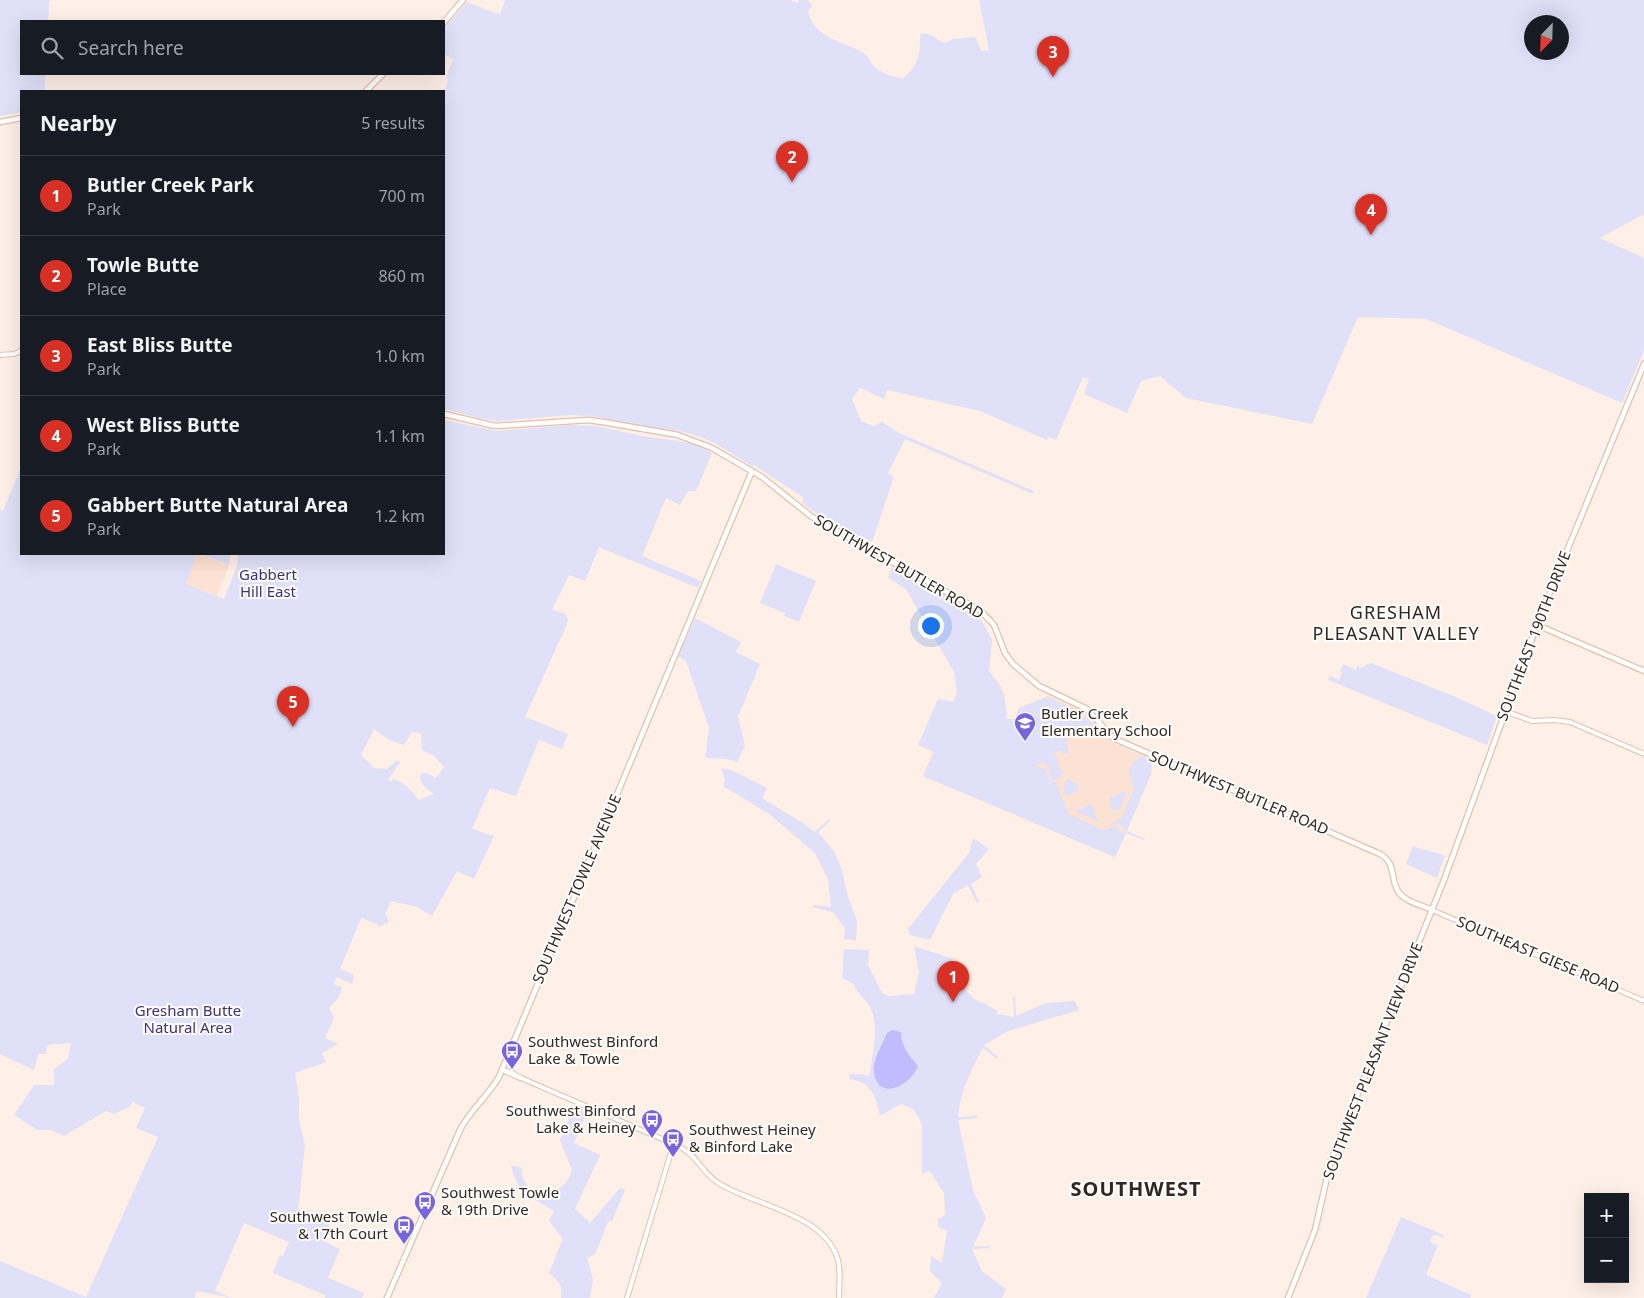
<!DOCTYPE html>
<meta charset="utf-8">
<style>
body{margin:0;font-family:"Noto Sans",sans-serif;background:#20242c;color:#f1f3f6}
.controls{position:absolute;right:15px;bottom:15px;display:grid;overflow:hidden;border-radius:0px;box-shadow:0 5px 20px #0002}
.controls button{width:45px;height:45px;display:grid;place-items:center;padding:0;border:0;border-bottom:1px solid #363941;background:#171b24;color:#f1f3f6;font:25px sans-serif}
.compass{position:absolute;left:1524px;top:15px;width:45px;height:45px;border-radius:50%;background:#171b24;box-shadow:0 5px 20px #0002;rotate:203deg}
.you{position:absolute;left:930px;top:625px;width:18px;height:18px;margin:-12px;border:4px solid #fff;border-radius:50%;background:#1a73e8;box-shadow:0 0 0 8px #1a73e833}
.badge{display:grid;place-items:center;width:32px;height:32px;border-radius:50%;background:#d93025;color:#fff;font-size:16px;font-weight:700}
.pin{position:absolute;translate:-50% -41px;filter:drop-shadow(0 1px 2px #0008)}
.pin::after{content:'';position:absolute;top:26px;width:18px;height:15px;background:inherit;clip-path:polygon(0 0,100% 0,50% 100%)}
.list{margin:0;padding:0;list-style:none}
h2{display:flex;justify-content:space-between;align-items:center;height:65px;margin:0;padding:0 20px;font-size:21px}
h2 small{font-size:16px;font-weight:400;color:#9ea1a6}
.list li{display:grid;grid-template-columns:32px 1fr auto;gap:15px;align-items:center;box-sizing:border-box;height:80px;padding:0 20px;border-top:1px solid #363941}
.list b{display:block;font-size:19px;white-space:nowrap}
.list p{margin:0;font-size:16px;white-space:nowrap;color:#9ea1a6}
.list em{font-size:16px;font-style:normal;color:#9ea1a6}
.icon{flex:none;width:28px;height:28px;fill:none;stroke:currentColor;stroke-width:2;stroke-linecap:round;stroke-linejoin:round}
.map{position:relative;flex:none;width:1644px;height:1298px;overflow:hidden}
.search{position:absolute;background:#171b24;box-shadow:0 5px 20px #0002;left:20px;top:20px;width:425px;height:55px;display:flex;align-items:center;gap:12px;box-sizing:border-box;padding:0 18px;border-radius:0px;color:#9ea1a6;font-size:19px}
.panel{position:absolute;background:#171b24;box-shadow:0 5px 20px #0002;left:20px;top:90px;width:425px;height:465px;border-radius:0px}
.map>svg:first-child{display:block}
</style>
<div class="map">
<svg width="1644" height="1298" viewBox="0 0 1644 1298">
<rect width="100%" height="100%" fill="#feefe7"/>
<path fill="#fce2d2" d="M 197,554 L 229,565 L 217,596 L 186,584 Z
M 984,625 L 992,640 L 989,671 L 1001,686 L 1005,696 L 1007,719 L 1015,719 L 1019,708 L 1048,696 L 1075,707 L 1086,714 L 1106,737 L 1116,744 L 1152,760 L 1151,774 L 1115,857 L 923,776 Z"/>
<path fill="#e0e0f8" fill-rule="evenodd" d="M 0,0 L 51,0 L 49,2 L 48,21 L 21,21 L 21,74 L 45,74 L 45,91 L 21,91 L 21,112 L 0,116 Z
M 505,0 L 791,0 L 797,3 L 799,0 L 808,0 L 812,6 L 808,12 C 815,39 842,40 862,52 C 868,55 869,59 872,64 C 879,73 892,77 903,78 C 914,70 919,60 920,46 C 920,41 919,39 921,34 C 930,31 937,41 945,43 L 954,39 L 974,37 L 976,38 L 981,51 L 989,50 L 979,0 L 1644,0 L 1644,214 L 1600,238 L 1644,258 L 1644,350 L 1622,403 L 1426,319 L 1358,317 L 1312,424 L 1186,398 L 1160,376 L 1141,381 L 1127,413 L 1084,394 L 1089,379 L 1083,377 L 1056,440 L 1048,437 L 1047,440 L 980,411 L 887,390 L 884,399 L 860,388 L 852,399 L 861,421 L 874,426 L 882,422 L 899,433 L 1034,491 L 1033,494 L 905,439 L 888,473 L 894,477 L 872,542 L 862,536 L 861,539 L 822,517 L 802,503 L 804,498 L 754,465 L 753,467 L 715,443 L 698,436 L 679,431 L 648,427 L 591,416 L 570,415 L 499,421 L 479,418 L 444,409 L 444,91 L 442,91 L 446,87 L 448,79 L 446,78 L 453,59 L 444,54 L 444,28 L 467,2 L 500,15 ZM 1562,22 L 1562,52 L 1532,52 L 1532,22 Z
M 444,420 L 496,431 L 570,425 L 596,426 L 642,436 L 679,441 L 693,444 L 712,453 L 696,491 L 688,491 L 680,505 L 666,498 L 642,556 L 701,581 L 698,588 L 599,547 L 585,581 L 569,575 L 552,610 L 566,614 L 568,622 L 525,717 L 568,734 L 562,749 L 539,740 L 516,796 L 490,788 L 472,829 L 494,836 L 474,879 L 457,871 L 432,916 L 417,907 L 391,901 L 385,914 L 389,922 L 378,927 L 377,924 L 361,918 L 340,969 L 354,975 L 352,984 L 337,977 L 334,984 L 342,988 L 339,997 L 329,1008 L 334,1018 L 325,1038 L 338,1044 L 322,1053 L 326,1062 L 295,1073 L 299,1098 L 299,1119 L 305,1146 L 298,1211 L 307,1210 L 315,1217 L 330,1223 L 323,1241 L 340,1249 L 328,1278 L 364,1293 L 362,1298 L 325,1298 L 325,1295 L 273,1273 L 280,1255 L 283,1256 L 289,1242 L 244,1223 L 215,1291 L 232,1298 L 196,1291 L 195,1298 L 0,1298 L 0,1261 L 86,1297 L 158,1137 L 136,1128 L 145,1108 L 133,1102 L 129,1107 L 114,1114 L 106,1111 L 64,1136 L 51,1130 L 37,1130 L 14,1115 L 34,1085 L 54,1085 L 54,1069 L 68,1059 L 71,1043 L 47,1045 L 46,1054 L 38,1054 L 34,1070 L 0,1054 L 0,510 L 3,511 L 21,467 L 21,554 L 197,554 L 186,584 L 224,599 L 237,566 L 238,554 L 444,554 ZM 374,729 L 389,740 L 404,745 L 412,732 L 421,733 L 422,750 L 434,756 L 444,767 L 436,778 L 427,773 L 420,774 C 420,785 426,788 434,794 L 419,800 C 411,791 405,782 393,779 L 390,782 L 388,780 L 400,762 L 397,760 L 387,769 L 374,768 L 361,755 Z
M 200,554 L 230,554 L 229,565 Z
M 776,564 L 816,581 L 799,622 L 784,616 L 785,613 L 760,603 Z
M 893,566 L 949,596 L 955,600 L 957,605 L 979,617 L 984,625 L 992,640 L 989,671 C 1005,691 1004,694 1007,719 L 1015,719 L 1019,708 L 1047,697 C 1067,705 1084,713 1098,729 L 1093,731 L 1088,724 L 1071,731 L 1066,739 L 1069,753 L 1063,754 L 1061,750 L 1054,753 L 1056,759 L 1059,758 L 1060,761 L 1057,762 L 1060,770 L 1063,770 L 1064,772 L 1061,774 L 1063,777 L 1052,781 L 1045,762 L 1035,766 L 1045,769 L 1051,783 L 1055,781 L 1069,814 L 1102,830 L 1117,827 L 1120,831 L 1126,833 L 1115,857 L 923,776 L 934,752 L 918,745 L 938,699 L 953,702 L 957,692 L 954,672 L 906,589 L 888,578 Z
M 695,618 L 741,642 L 736,652 L 760,664 L 738,717 L 745,746 L 737,762 L 727,759 L 705,758 L 709,728 L 686,661 L 678,656 Z
M 1371,663 L 1458,698 L 1497,716 L 1487,745 L 1328,680 L 1330,676 L 1339,680 L 1342,672 L 1340,671 L 1343,664 L 1356,670 L 1357,666 L 1363,668 L 1367,664 Z
M 1142,756 L 1152,762 L 1151,774 L 1127,831 L 1145,839 L 1144,840 L 1126,833 L 1126,831 L 1119,824 L 1110,826 L 1109,825 L 1121,819 L 1134,788 L 1129,773 L 1133,762 Z
M 721,768 L 731,770 L 767,788 L 762,798 L 806,825 L 814,832 L 830,819 L 831,820 L 818,832 L 835,853 L 842,870 L 848,897 L 857,921 L 856,940 L 844,939 L 845,928 L 833,912 L 813,907 L 813,905 L 831,907 L 828,879 L 815,853 L 769,814 L 723,786 L 725,779 Z
M 1067,779 L 1079,784 L 1077,787 L 1079,791 L 1066,796 L 1063,788 Z
M 1128,790 L 1119,811 L 1116,809 L 1113,811 L 1109,801 L 1109,798 Z
M 1091,804 L 1098,821 L 1097,821 L 1075,811 Z
M 973,838 L 989,849 L 976,864 L 982,877 L 971,884 L 979,902 L 977,903 L 968,885 L 953,894 L 930,940 L 910,935 L 908,929 L 969,853 Z
M 1413,846 C 1424,851 1434,851 1445,856 L 1437,878 L 1406,864 Z
M 914,946 L 953,959 L 946,975 L 957,980 L 973,998 L 998,1011 L 997,1014 L 1014,1017 L 1013,997 L 1015,997 L 1016,1016 L 1046,1003 L 1075,1001 L 1079,1010 L 1008,1031 L 984,1045 L 998,1057 L 997,1059 L 983,1048 C 971,1070 960,1092 958,1117 L 977,1116 L 977,1118 L 958,1120 L 973,1190 L 986,1218 L 973,1247 L 990,1246 L 990,1248 L 972,1249 L 982,1271 L 1006,1289 L 1002,1298 L 934,1298 L 942,1283 L 930,1271 L 931,1256 L 942,1263 L 947,1231 L 938,1227 L 938,1219 L 945,1215 L 944,1193 L 930,1171 L 922,1174 L 922,1124 L 913,1109 L 901,1104 L 880,1116 C 875,1095 873,1083 849,1079 L 850,1074 L 870,1075 C 872,1055 879,1027 871,1009 C 867,999 856,994 854,984 L 842,978 L 844,949 L 869,950 L 868,965 L 882,993 L 889,996 L 914,994 L 919,972 Z
M 574,1107 L 587,1112 L 574,1143 L 600,1155 L 575,1209 L 590,1223 L 620,1188 L 625,1190 L 612,1221 L 608,1222 L 595,1254 L 587,1258 L 593,1279 L 590,1298 L 561,1298 C 563,1285 558,1281 549,1273 L 563,1239 L 549,1221 L 554,1211 C 529,1195 519,1196 511,1165 L 522,1168 C 518,1191 552,1200 564,1184 C 568,1181 570,1175 572,1170 L 560,1140 Z
M 1401,1217 L 1444,1235 L 1443,1238 L 1440,1236 L 1433,1235 L 1430,1242 L 1438,1245 L 1426,1275 L 1471,1295 L 1470,1298 L 1366,1298 Z"/>
<path fill="#c0bcfd" d="M 892,1030 L 901,1032 C 901,1047 909,1055 918,1066 C 912,1084 879,1103 874,1073 C 872,1060 883,1044 887,1033 Z"/>
<g fill="none" stroke-linecap="round" stroke-linejoin="round">
<g stroke="#e4c1ac" stroke-width="6">
<path id="tertiary" d="M 0,355 L 14,354 L 21,351
M 1505,711 L 1532,721 L 1555,720 L 1570,722 L 1644,754
M 1432,910 L 1644,1001
M 502,1070 L 511,1072 L 521,1078 L 669,1142
M 506,1072 L 520,1078
M 669,1142 L 673,1139 L 678,1142 L 677,1148 L 672,1149
M 678,1146 C 698,1155 702,1174 720,1184 C 756,1206 825,1214 838,1260 C 841,1272 839,1286 839,1298
M 627,1298 L 672,1149"/>
</g>
<g stroke="#e4c1ac" stroke-width="7">
<path id="secondary" d="M 444,22 L 463,0
M 366,91 L 383,74
M 0,122 L 21,118
M 444,414 L 495,426 L 588,420 L 603,422 L 678,435 L 712,448 L 762,477 L 812,517 L 981,611 L 994,625 L 1005,653 L 1013,664 L 1039,686 L 1087,709 L 1113,738 L 1380,854 C 1398,864 1389,882 1400,894 C 1408,903 1422,905 1432,910
M 1537,625 L 1644,671
M 387,1298 L 460,1130 C 470,1110 488,1096 499,1077 L 752,471
M 1288,1298 L 1315,1230 L 1331,1160 L 1444,880 L 1543,609 L 1644,364"/>
</g>
<use href="#tertiary" stroke="#fff" stroke-width="4"/>
<use href="#secondary" stroke="#fff" stroke-width="4.5"/>
</g>
<defs>
<g id="school-pin" transform="scale(1.125)"><path d="M0 17L-7.5 6A9.5 9.5 0 1 1 7.5 6Z" fill="#7864df" stroke="#fff"/><path d="M0-5L7-2L0 1L-7-2ZM-4 1L0 2.5L4 1V4Q0 6-4 4Z" fill="#fff"/></g>
<g id="bus-pin" transform="scale(1.125)"><path d="M0 17L-7.5 6A9.5 9.5 0 1 1 7.5 6Z" fill="#7864df" stroke="#fff"/><path d="M-5-6H5V4H4V6H2V4H-2V6H-4V4H-5ZM-3.5-4V0h7V-4ZM-3.5 1.2v1.5H-2V1.2ZM2 1.2v1.5H3.5V1.2Z" fill="#fff"/></g>
</defs>
<g fill-rule="evenodd">
<use href="#school-pin" x="1025" y="723"/>
<use href="#bus-pin" x="512" y="1051"/>
<use href="#bus-pin" x="652" y="1120"/>
<use href="#bus-pin" x="673" y="1139"/>
<use href="#bus-pin" x="425" y="1202"/>
<use href="#bus-pin" x="404" y="1226"/>
</g>
<g text-anchor="middle" stroke-width="4" stroke-linejoin="round" paint-order="stroke">
<g font-size="15" fill="#34261e" stroke="#fff">
<text transform="translate(899 567) rotate(30)" y="5">SOUTHWEST BUTLER ROAD</text>
<text transform="translate(1534 636) rotate(-69)" y="5">SOUTHEAST 190TH DRIVE</text>
<text transform="translate(1239 793) rotate(23)" y="5">SOUTHWEST BUTLER ROAD</text>
<text transform="translate(577 889) rotate(-67)" y="5">SOUTHWEST TOWLE AVENUE</text>
<text transform="translate(1538 955) rotate(23)" y="5">SOUTHEAST GIESE ROAD</text>
<text transform="translate(1373 1061) rotate(-69)" y="5">SOUTHWEST PLEASANT VIEW DRIVE</text>
</g>
<g font-size="15" fill="#3d307a" stroke="#fff">
<text x="268" y="580">Gabbert<tspan x="268" dy="17">Hill East</tspan></text>
<text x="188" y="1016">Gresham Butte<tspan x="188" dy="17">Natural Area</tspan></text>
</g>
<g font-size="15" fill="#34261e" stroke="#fff" text-anchor="start">
<text x="1041" y="719">Butler Creek<tspan x="1041" dy="17">Elementary School</tspan></text>
<text x="528" y="1047">Southwest Binford<tspan x="528" dy="17">Lake &amp; Towle</tspan></text>
<text x="636" y="1116" text-anchor="end">Southwest Binford<tspan x="636" dy="17">Lake &amp; Heiney</tspan></text>
<text x="689" y="1135">Southwest Heiney<tspan x="689" dy="17">&amp; Binford Lake</tspan></text>
<text x="441" y="1198">Southwest Towle<tspan x="441" dy="17">&amp; 19th Drive</tspan></text>
<text x="388" y="1222" text-anchor="end">Southwest Towle<tspan x="388" dy="17">&amp; 17th Court</tspan></text>
</g>
<g font-size="18" letter-spacing="1" fill="#34261e" stroke="#fff">
<text x="1396" y="619">GRESHAM<tspan x="1396" dy="21">PLEASANT VALLEY</tspan></text>
</g>
<g font-size="20" font-weight="bold" letter-spacing="1" fill="#34261e" stroke="#fff">
<text x="1136" y="1196">SOUTHWEST</text>
</g>
</g>
</svg>
<div class="controls">
<button>+</button>
<button>−</button>
</div>
<svg class="compass" viewBox="-18 -18 36 36"><path d="M0-13l5 13h-10z" fill="#e53935"/><path d="M0 13l5-13h-10z" fill="#9ea1a6"/></svg>
<div class="you"></div>
<div class="pin badge" style="left:953px;top:1002px">1</div>
<div class="pin badge" style="left:792px;top:182px">2</div>
<div class="pin badge" style="left:1053px;top:77px">3</div>
<div class="pin badge" style="left:1371px;top:235px">4</div>
<div class="pin badge" style="left:293px;top:727px">5</div>
<div class="search"><svg class="icon" aria-label="search" viewBox="0 0 24 24"><circle cx="10" cy="10" r="6"/><path d="M15 15l6 6"/></svg>Search here</div>
<section class="panel">
<h2>Nearby<small>5 results</small></h2>
<ul class="list">
<li><span class="badge">1</span><div><b>Butler Creek Park</b><p>Park</p></div><em>700 m</em></li>
<li><span class="badge">2</span><div><b>Towle Butte</b><p>Place</p></div><em>860 m</em></li>
<li><span class="badge">3</span><div><b>East Bliss Butte</b><p>Park</p></div><em>1.0 km</em></li>
<li><span class="badge">4</span><div><b>West Bliss Butte</b><p>Park</p></div><em>1.1 km</em></li>
<li><span class="badge">5</span><div><b>Gabbert Butte Natural Area</b><p>Park</p></div><em>1.2 km</em></li>
</ul>
</section>
</div>
